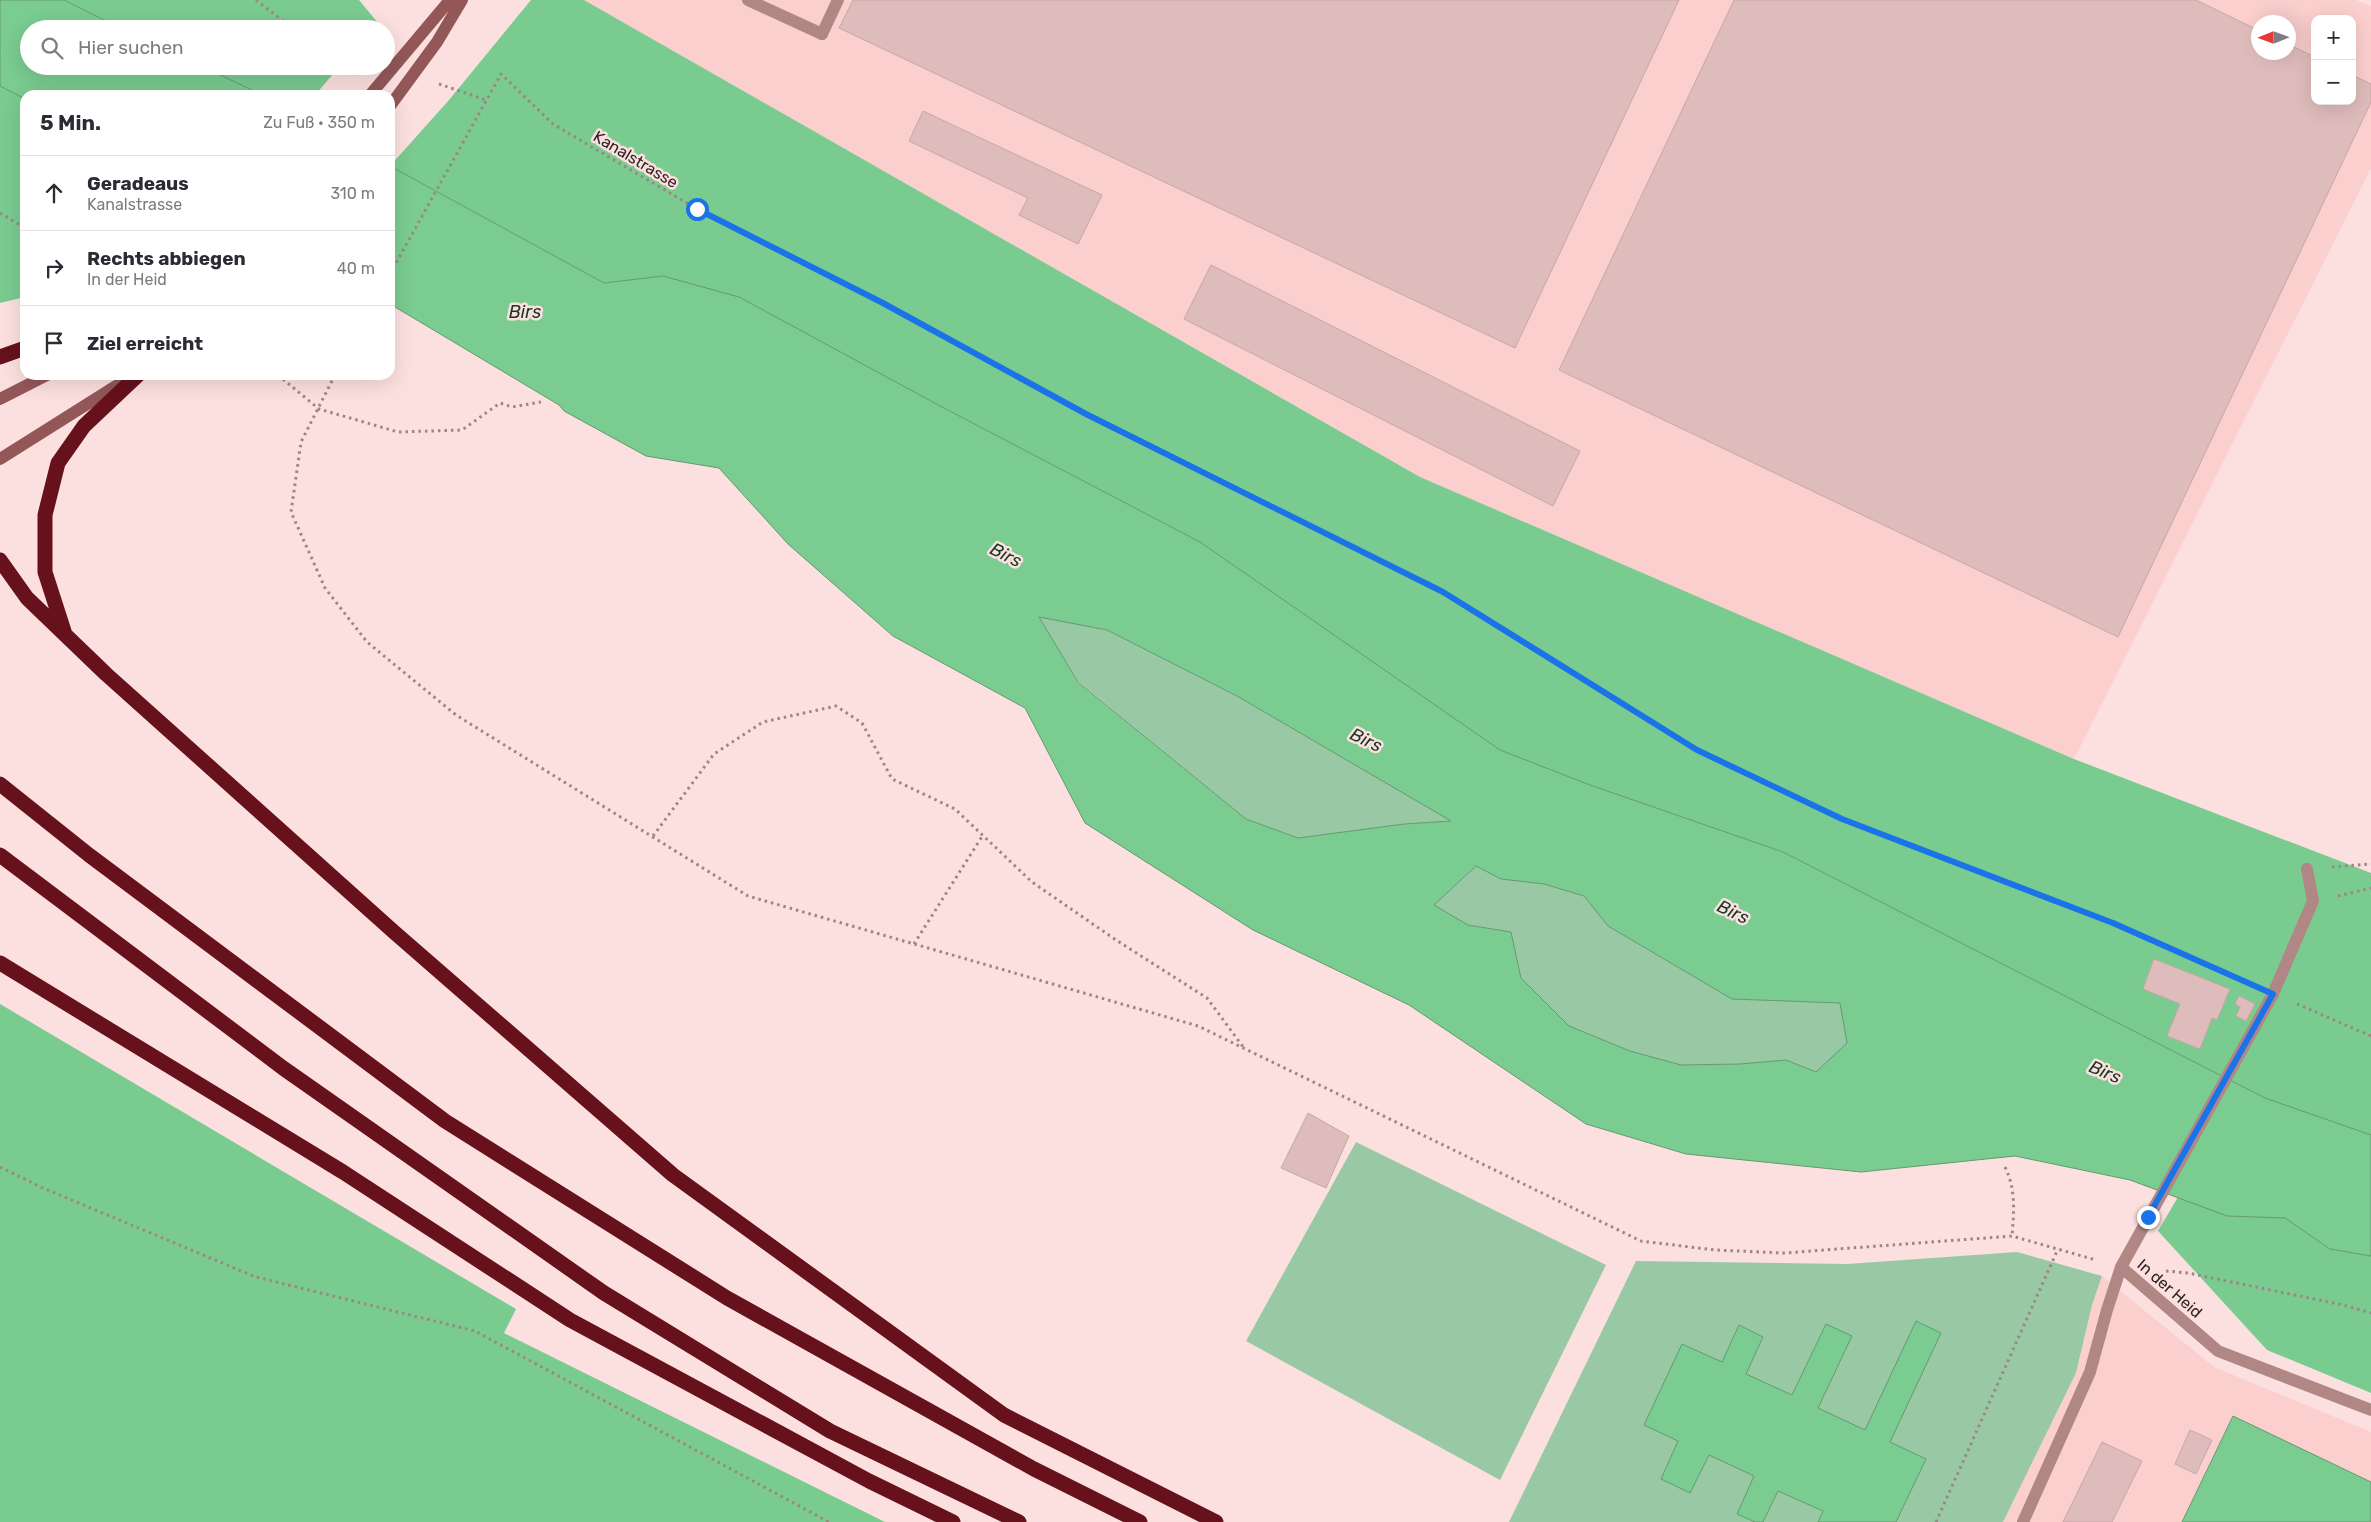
<!DOCTYPE html>
<html lang="de">
<meta charset="utf-8">
<style>
body{margin:0;font-family:Rubik,sans-serif;background:#f2f2f3;color:#2b2b33}
.controls{position:absolute;right:15px;top:15px;display:grid;overflow:hidden;border-radius:10px;box-shadow:0 5px 20px #0002}
.controls button{width:45px;height:45px;display:grid;place-items:center;padding:0;border:0;border-bottom:1px solid #e1e1e2;background:#fff;color:#2b2b33;font:25px sans-serif}
.compass{position:absolute;left:2251px;top:15px;width:45px;height:45px;border-radius:50%;background:#fff;box-shadow:0 5px 20px #0002;rotate:269deg}
.stop{position:absolute;width:15px;height:15px;margin:-11px;border:4px solid #1a73e8;border-radius:50%;background:#fff}
.stop.end{background:#1a73e8;border-color:#fff;box-shadow:0 1px 5px #0008}
.list{margin:0;padding:0;list-style:none}
h2{display:flex;justify-content:space-between;align-items:center;height:65px;margin:0;padding:0 20px;font-size:21px}
h2 small{font-size:16px;font-weight:400;color:#7c7c81}
.list li{display:grid;grid-template-columns:32px 1fr auto;gap:15px;align-items:center;box-sizing:border-box;height:75px;padding:0 20px;border-top:1px solid #e1e1e2}
.list b{display:block;font-size:19px;white-space:nowrap}
.list p{margin:0;font-size:16px;white-space:nowrap;color:#7c7c81}
.list em{font-size:16px;font-style:normal;color:#7c7c81}
.icon{flex:none;width:28px;height:28px;fill:none;stroke:currentColor;stroke-width:2;stroke-linecap:round;stroke-linejoin:round}
.map{position:relative;flex:none;width:2371px;height:1522px;overflow:hidden}
.search{position:absolute;background:#fff;box-shadow:0 5px 20px #0002;left:20px;top:20px;width:375px;height:55px;display:flex;align-items:center;gap:12px;box-sizing:border-box;padding:0 18px;border-radius:28px;color:#7c7c81;font-size:19px}
.panel{position:absolute;background:#fff;box-shadow:0 5px 20px #0002;left:20px;top:90px;width:375px;height:290px;border-radius:15px}
.map>svg:first-child{display:block}
</style>
<div class="map">
<svg width="2371" height="1522" viewBox="0 0 2371 1522">
<rect width="100%" height="100%" fill="#fce0df"/>
<path fill="#facfce" fill-rule="evenodd" d="M 584,0 L 2356,0 L 2371,6 L 2371,168 L 2074,759 L 1420,477 ZM 2315,19 L 2352,19 L 2352,101 L 2315,101 ZM 2258,22 L 2288,22 L 2288,52 L 2258,52 Z
M 2102,1276 L 2214,1367 L 2371,1432 L 2371,1522 L 2003,1522 L 2076,1373 L 2092,1305 Z"/>
<path fill="#99c9a4" d="M 1038,616 L 1107,630 L 1237,696 L 1452,821 L 1404,824 L 1298,838 L 1246,819 L 1078,681 Z
M 1476,866 L 1501,879 L 1544,884 L 1584,896 L 1608,926 L 1732,999 L 1840,1003 L 1848,1043 L 1816,1072 L 1786,1060 L 1740,1064 L 1681,1065 L 1630,1051 L 1568,1026 L 1521,978 L 1511,932 L 1468,925 L 1434,905 Z
M 1356,1142 L 1606,1265 L 1500,1480 L 1246,1341 Z
M 2017,1252 L 2102,1276 L 2092,1305 L 2076,1373 L 2003,1522 L 1509,1522 L 1636,1261 L 1847,1264 Z"/>
<path fill="#7acb90" d="M 64,0 L 359,0 L 378,23 L 373,29 L 122,29 Z
M 531,0 L 584,0 L 1420,477 L 2074,759 L 2371,873 L 2371,1135 L 2265,1098 L 1783,852 L 1590,785 L 1500,750 L 1200,542 L 942,407 L 739,298 L 663,276 L 604,283 L 390,166 L 449,100 Z
M 202,66 L 340,66 L 315,95 L 262,95 Z
M 0,86 L 25,99 L 25,297 L 0,303 Z
M 0,1004 L 516,1309 L 504,1333 L 885,1522 L 0,1522 Z
M 2178,1197 L 2227,1216 L 2285,1218 L 2330,1249 L 2371,1256 L 2371,1393 L 2267,1350 L 2158,1231 Z"/>
<path fill="#7acc90" stroke="#649a70" fill-rule="evenodd" d="M 0,0 L 64,0 L 122,29 L 29,29 L 29,66 L 202,66 L 262,95 L 25,95 L 25,99 L 0,86 Z
M 390,166 L 604,283 L 663,276 L 739,297 L 942,407 L 1200,542 L 1500,750 L 1590,785 L 1783,852 L 2265,1098 L 2371,1135 L 2371,1256 L 2330,1249 L 2285,1218 L 2227,1216 L 2130,1180 L 2015,1156 L 1861,1172 L 1686,1154 L 1586,1124 L 1409,1005 L 1253,930 L 1085,823 L 1025,708 L 893,636 L 788,544 L 719,468 L 646,456 L 564,411 L 559,405 L 390,304 ZM 1039,617 L 1107,630 L 1237,696 L 1451,821 L 1404,824 L 1298,838 L 1246,819 L 1078,682 ZM 1476,866 L 1501,879 L 1544,884 L 1584,896 L 1608,926 L 1732,999 L 1840,1003 L 1847,1043 L 1816,1072 L 1786,1060 L 1740,1064 L 1681,1065 L 1630,1051 L 1569,1026 L 1521,978 L 1511,932 L 1468,925 L 1434,905 Z
M 1916,1321 L 1941,1333 L 1890,1442 L 1926,1459 L 1896,1522 L 1818,1522 L 1823,1511 L 1778,1491 L 1763,1522 L 1755,1522 L 1737,1514 L 1754,1476 L 1709,1455 L 1690,1493 L 1661,1479 L 1678,1441 L 1644,1425 L 1682,1344 L 1722,1362 L 1739,1325 L 1763,1337 L 1746,1374 L 1792,1395 L 1826,1324 L 1852,1336 L 1818,1408 L 1865,1430 Z
M 2233,1416 L 2371,1482 L 2371,1522 L 2182,1522 Z"/>
<path fill="#debcbb" stroke="#c7a6a5" d="M 853,0 L 1679,0 L 1515,348 L 839,28 Z
M 1734,0 L 2196,0 L 2258,30 L 2258,52 L 2288,52 L 2288,44 L 2315,57 L 2315,101 L 2352,101 L 2352,75 L 2371,84 L 2371,102 L 2118,637 L 1559,370 Z
M 923,111 L 1102,195 L 1078,244 L 1019,215 L 1028,198 L 909,141 Z
M 1211,265 L 1580,451 L 1553,506 L 1184,319 Z
M 2154,959 L 2230,989 L 2217,1020 L 2212,1018 L 2200,1049 L 2167,1036 L 2180,1004 L 2143,989 Z
M 2239,996 L 2255,1004 L 2246,1021 L 2236,1016 L 2240,1007 L 2235,1004 Z
M 1308,1113 L 1349,1136 L 1326,1188 L 1281,1168 Z
M 2190,1430 L 2212,1440 L 2196,1474 L 2175,1464 Z
M 2102,1442 L 2142,1461 L 2112,1522 L 2063,1522 Z"/>
<g fill="none" stroke-linecap="round" stroke-linejoin="round">
<path stroke="#9b8685" stroke-width="3" stroke-dasharray="2.5 4" stroke-linecap="butt" d="M 256,0 L 282,20 L 300,29
M 439,84 L 486,100
M 0,213 L 25,228
M 390,274 L 501,74 L 553,124 L 697,209 L 881,302 L 1086,414 L 1443,592 L 1697,750 L 1842,819 L 2113,923 L 2250,984
M 278,375 L 319,409 L 398,432 L 462,430 L 500,403 L 512,407 L 541,402
M 335,375 L 301,442 L 291,512 L 325,588 L 367,642 L 456,715 L 748,896 L 1198,1026 L 1641,1241 L 1715,1250 L 1784,1253 L 2012,1236 L 2096,1260
M 653,836 L 714,754 L 763,722 L 836,706 L 862,723 L 892,779 L 955,809 L 1032,882 L 1116,940 L 1207,998 L 1244,1048
M 2332,867 L 2371,864
M 2338,896 L 2371,888
M 914,944 L 983,835
M 2297,1004 L 2371,1036
M 0,1167 L 45,1189 L 256,1277 L 475,1331 L 829,1522
M 2005,1167 C 2016,1189 2014,1212 2012,1236
M 2166,1271 L 2188,1273 L 2343,1305 L 2371,1313
M 1936,1522 L 2058,1249"/>
<path stroke="#b18786" stroke-width="12" d="M 822,34 L 838,0
M 2273,994 L 2313,901 L 2307,869
M 2023,1522 L 2090,1372 L 2107,1310 L 2121,1267"/>
<path stroke="#b18786" stroke-width="12" d="M 748,0 L 822,34
M 2273,994 L 2121,1267 L 2218,1351 L 2371,1410"/>
<path stroke="#935758" stroke-width="12" d="M 0,399 L 47,375
M 0,459 L 127,379"/>
<path stroke="#66111c" stroke-width="15" d="M 0,357 L 25,348
M 0,560 L 27,598 L 106,674 L 394,932 L 673,1175 L 1004,1415 L 1216,1522
M 64,631 L 45,572 L 45,515 L 58,463 L 84,426 L 138,375
M 0,784 L 89,855 L 445,1121 L 727,1298 L 1034,1469 L 1140,1522
M 0,855 L 283,1068 L 604,1293 L 830,1431 L 1019,1522
M 0,963 L 343,1172 L 570,1320 L 869,1481 L 953,1522"/>
<path stroke="#935758" stroke-width="12" d="M 370,95 L 450,0
M 390,106 L 437,42 L 462,0"/>
</g>
<g fill="none" stroke-linecap="round" stroke-linejoin="round">
<path stroke="#1a73e8" stroke-width="6" d="M 697,209 L 881,302 L 1086,414 L 1443,592 L 1697,750 L 1842,819 L 2113,923 L 2273,994 L 2148,1217"/>
</g>
<g text-anchor="middle" stroke-width="5" stroke-linejoin="round" paint-order="stroke">
<g font-size="16" fill="#312424" stroke="#fce0df">
<text transform="translate(636 159) rotate(31)" y="6">Kanalstrasse</text>
<text transform="translate(2170 1288) rotate(41)" y="6">In der Heid</text>
</g>
<g font-size="18" font-style="italic" fill="#153820" stroke="#fce0df">
<text x="525" y="318">Birs</text>
<text transform="translate(1006 555) rotate(27)" y="6">Birs</text>
<text transform="translate(1366 740) rotate(25)" y="6">Birs</text>
<text transform="translate(1733 912) rotate(25)" y="6">Birs</text>
<text transform="translate(2105 1072) rotate(23)" y="6">Birs</text>
</g>
</g>
</svg>
<div class="controls">
<button>+</button>
<button>−</button>
</div>
<svg class="compass" viewBox="-18 -18 36 36"><path d="M0-13l5 13h-10z" fill="#e53935"/><path d="M0 13l5-13h-10z" fill="#7c7c81"/></svg>
<div class="stop" style="left:697px;top:209px"></div>
<div class="stop end" style="left:2148px;top:1217px"></div>
<div class="search"><svg class="icon" aria-label="search" viewBox="0 0 24 24"><circle cx="10" cy="10" r="6"/><path d="M15 15l6 6"/></svg>Hier suchen</div>
<section class="panel">
<h2>5 Min.<small>Zu Fuß · 350 m</small></h2>
<ul class="list">
<li><svg class="icon" aria-label="ahead" viewBox="0 0 24 24"><path d="M12 20V5M6 11l6-6 6 6"/></svg><div><b>Geradeaus</b><p>Kanalstrasse</p></div><em>310 m</em></li>
<li><svg class="icon" aria-label="right" viewBox="0 0 24 24"><path d="M7 20v-9h11M14 6l5 5-5 5"/></svg><div><b>Rechts abbiegen</b><p>In der Heid</p></div><em>40 m</em></li>
<li><svg class="icon" aria-label="arrive" viewBox="0 0 24 24"><path d="M6 21V4h12l-3 4 3 4H6"/></svg><div><b>Ziel erreicht</b></div></li>
</ul>
</section>
</div>
